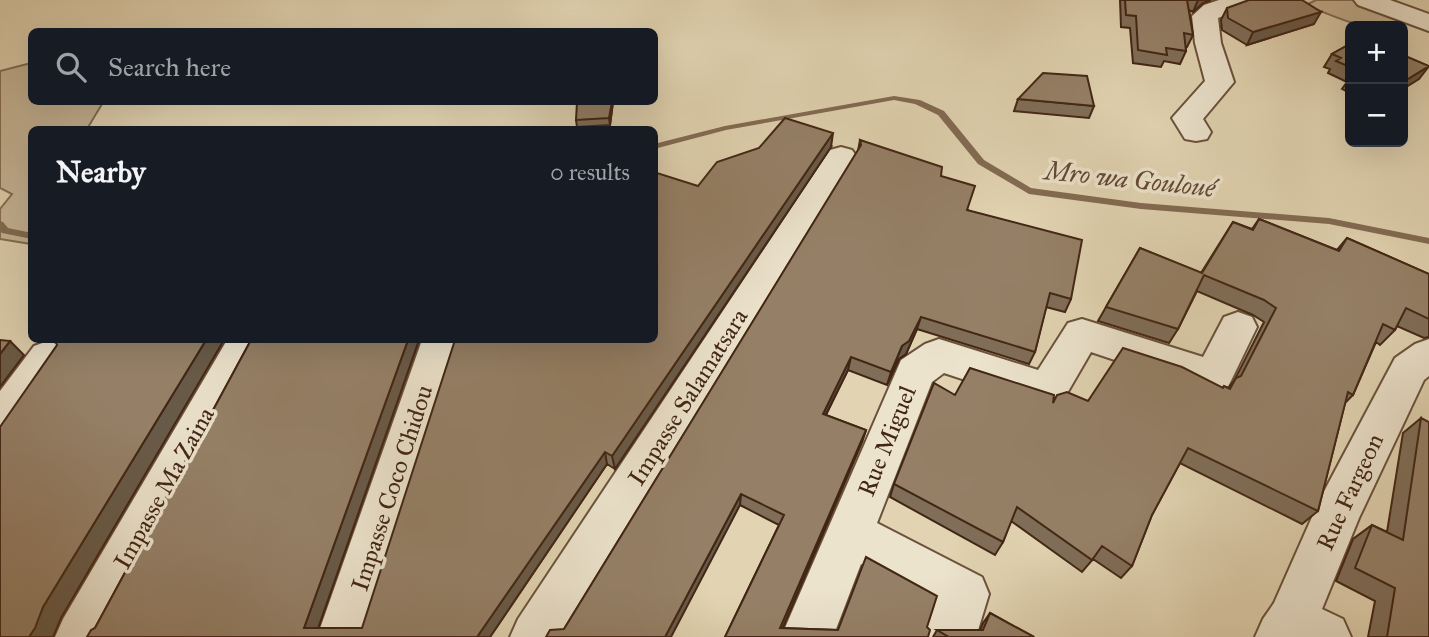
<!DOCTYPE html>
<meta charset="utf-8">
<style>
body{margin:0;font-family:"IM FELL Great Primer",serif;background:#20242c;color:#f1f3f6}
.controls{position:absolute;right:21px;top:21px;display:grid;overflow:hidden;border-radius:10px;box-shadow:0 7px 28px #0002}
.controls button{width:63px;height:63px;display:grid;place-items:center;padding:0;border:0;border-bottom:2px solid #363941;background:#171b24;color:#f1f3f6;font:35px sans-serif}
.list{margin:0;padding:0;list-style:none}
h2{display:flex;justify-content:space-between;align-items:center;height:91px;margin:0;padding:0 28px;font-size:30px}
h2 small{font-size:23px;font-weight:400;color:#9ea1a6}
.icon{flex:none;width:38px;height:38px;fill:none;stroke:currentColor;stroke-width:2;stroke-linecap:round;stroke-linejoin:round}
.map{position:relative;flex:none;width:1429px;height:637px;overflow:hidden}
.search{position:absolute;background:#171b24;box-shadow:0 7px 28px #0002;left:28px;top:28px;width:630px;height:77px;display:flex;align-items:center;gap:18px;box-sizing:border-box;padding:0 24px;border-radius:10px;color:#9ea1a6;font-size:26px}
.panel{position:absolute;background:#171b24;box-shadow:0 7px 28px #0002;left:28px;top:126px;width:630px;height:217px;border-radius:10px}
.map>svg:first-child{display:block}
</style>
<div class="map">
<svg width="1429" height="637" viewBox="0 0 1429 637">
<rect width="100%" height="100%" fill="#e2d4b2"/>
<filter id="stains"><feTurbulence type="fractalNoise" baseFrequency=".00286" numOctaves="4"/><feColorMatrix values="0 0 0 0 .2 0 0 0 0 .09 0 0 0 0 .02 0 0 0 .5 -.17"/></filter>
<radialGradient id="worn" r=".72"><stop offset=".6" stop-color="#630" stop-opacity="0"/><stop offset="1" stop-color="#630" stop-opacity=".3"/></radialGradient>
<path fill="#c7b697" stroke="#846e56" stroke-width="2" d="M 1316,0 L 1353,0 L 1408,22 C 1380,40 1334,16 1306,5 Z
M 31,63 L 32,102 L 102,102 L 102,104 L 87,129 L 32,130 L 31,244 L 0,239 L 0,209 L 12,194 L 0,188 L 0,71 Z"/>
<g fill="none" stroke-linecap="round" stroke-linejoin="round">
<path fill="#826b53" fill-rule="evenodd" d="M 894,96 L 920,100 L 944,111 L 984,160 L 1031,188 L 1141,203 L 1329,218 L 1429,238 L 1429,244 L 1329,224 L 1141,209 L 1029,194 L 978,164 L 938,115 L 915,104 L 894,100 L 726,130 L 654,149 L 654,144 L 725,126 Z
M 0,221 L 3,222 L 8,228 L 32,233 L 32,239 L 2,233 L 0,231 Z"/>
<g stroke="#6a523c" stroke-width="4">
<path id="minor" d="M 1219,0 L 1258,0 L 1254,5 L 1218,18 L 1221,43 L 1234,82 L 1203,119 L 1211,132 L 1207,139 L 1196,141 L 1185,139 L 1172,118 L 1205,81 L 1195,43 L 1192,16 L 1204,5 Z
M 1354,0 L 1390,0 L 1429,14 L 1429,31 L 1358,5 Z
M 841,147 L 852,150 L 857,157 L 565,637 L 510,637 L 518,619 L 830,150 Z
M 1238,312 L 1252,317 L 1257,327 L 1227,389 L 1213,393 L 1091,352 L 1062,402 L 1047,407 L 944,373 L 932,382 L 877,523 L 982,577 L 989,594 L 976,637 L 924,637 L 935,605 L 861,564 L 833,637 L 781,637 L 901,360 L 925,344 L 939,339 L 1038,370 L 1068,323 L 1082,319 L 1203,357 L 1224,317 Z
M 1429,339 L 1429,376 L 1424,380 L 1359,518 L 1322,609 L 1343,619 L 1351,637 L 1255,637 L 1263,619 L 1274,603 L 1320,499 L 1395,358 L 1415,344 Z
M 227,340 L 267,340 L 109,637 L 55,637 L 63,619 Z
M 422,340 L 462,340 L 369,637 L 317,637 Z
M 48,341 L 62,346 L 68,357 L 15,437 L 0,442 L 0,391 L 34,346 Z"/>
</g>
<use href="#minor" fill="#ece3cd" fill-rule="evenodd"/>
</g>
<path fill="#806e59" stroke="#422615" stroke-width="2" d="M 1120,0 L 1211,0 L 1203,3 L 1193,12 L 1189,10 L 1193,35 L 1187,47 L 1186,47 L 1186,51 L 1180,64 L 1164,61 L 1161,67 L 1133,63 L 1130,28 L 1121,27 Z
M 1227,8 L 1314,24 L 1247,45 L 1222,30 L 1221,20 Z
M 1350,44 L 1350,93 L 1342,89 L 1347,82 L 1328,73 L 1330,69 L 1324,67 L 1332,54 Z
M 1018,99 L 1094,106 L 1089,118 L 1014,111 Z
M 613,102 L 610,125 L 577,127 L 576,120 Z
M 860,140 L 941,176 L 968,210 L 1071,299 L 1065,312 L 1046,307 L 1035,352 L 1029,364 L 917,329 L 906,354 L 899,359 L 887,385 L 848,370 L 826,415 L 866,430 L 862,442 L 782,628 L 838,630 L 927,627 L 725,637 L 779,525 L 740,505 L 564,629 L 858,151 Z
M 831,147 L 615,469 L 607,464 L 490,637 L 87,637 L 95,628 L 251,340 L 419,340 L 318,628 L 362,628 L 698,186 Z
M 1259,219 L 1337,250 L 1347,238 L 1429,274 L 1429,337 L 1424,338 L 1397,326 L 1395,330 L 1380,345 L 1376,342 L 1353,395 L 1345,403 L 1318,511 L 1302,524 L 1180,463 L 1152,515 L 1132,566 L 1121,578 L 1093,559 L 1082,572 L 1011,521 L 1003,542 L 995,555 L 890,497 L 894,484 L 955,395 L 1053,403 L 1088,401 L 1223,388 L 1224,386 L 1228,388 L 1234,381 L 1264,322 L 1253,315 L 1197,291 L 1178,329 L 1169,343 L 1098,321 L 1140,248 L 1201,273 L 1233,222 L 1252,229 Z
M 1421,418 L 1429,637 L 1368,637 L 1375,601 L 1336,581 L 1353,539 L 1372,525 L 1387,532 L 1403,433 Z
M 990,613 L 1034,637 L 933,637 L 937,630 L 980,630 L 983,623 Z"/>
<path fill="#685a48" stroke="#422615" stroke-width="2" d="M 1198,0 L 1211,0 L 1203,3 L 1193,12 Z
M 1321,12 L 1314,24 L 1247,45 L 1253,32 Z
M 1429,66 L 1419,79 L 1403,89 L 1403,82 Z
M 612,102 L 613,102 L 610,125 L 609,118 Z
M 833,133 L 831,147 L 615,469 L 612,456 Z
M 921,317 L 917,329 L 906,354 L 899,359 L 887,385 L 891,372 L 902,346 Z
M 206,340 L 224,340 L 61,618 L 53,637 L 29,637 L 43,607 Z
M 408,340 L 419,340 L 315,637 L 304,628 Z
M 10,341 L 24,355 L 0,387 L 0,354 Z
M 851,357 L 848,370 L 820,426 L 823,414 Z
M 866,430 L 862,442 L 779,637 L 780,628 Z
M 605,452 L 607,464 L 490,637 L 477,637 Z
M 741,494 L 740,505 L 671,637 L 665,637 Z"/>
<path fill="#958067" stroke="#422615" stroke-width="2" d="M 1125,0 L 1187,0 L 1193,35 L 1184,33 L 1186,51 L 1166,48 L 1167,55 L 1138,50 L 1136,16 L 1126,15 Z
M 1249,0 L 1302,0 L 1321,12 L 1253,32 L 1228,18 L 1227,8 Z
M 1350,44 L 1350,67 L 1336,61 L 1341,58 L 1332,54 Z
M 1403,55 L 1429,66 L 1403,82 Z
M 1043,73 L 1087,76 L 1094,106 L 1018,99 Z
M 577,102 L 612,102 L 609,118 L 576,120 Z
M 785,118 L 833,133 L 612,456 L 605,452 L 477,637 L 87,637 L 91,630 L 95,628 L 251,340 L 408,340 L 304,628 L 362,628 L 455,340 L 654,340 L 654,172 L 698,186 L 717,162 L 759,148 Z
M 860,140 L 942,167 L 941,176 L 975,186 L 967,210 L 1082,240 L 1071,299 L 1050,293 L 1035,352 L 921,317 L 909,341 L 902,346 L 891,372 L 851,357 L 823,414 L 866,430 L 780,628 L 838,630 L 866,557 L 937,596 L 927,627 L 930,630 L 928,637 L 725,637 L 784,515 L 741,494 L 665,637 L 546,637 L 550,630 L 564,629 L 861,145 Z
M 1259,219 L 1339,251 L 1347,238 L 1429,274 L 1429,319 L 1406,308 L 1395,330 L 1383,324 L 1353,395 L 1348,392 L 1318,511 L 1188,448 L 1152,515 L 1132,566 L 1102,546 L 1092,560 L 1017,507 L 1003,542 L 894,484 L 934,383 L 955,395 L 970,368 L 1054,395 L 1053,403 L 1057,395 L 1067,392 L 1088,401 L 1123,348 L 1182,367 L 1223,388 L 1224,386 L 1230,389 L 1236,378 L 1241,376 L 1276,308 L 1264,300 L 1204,275 L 1178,329 L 1106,307 L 1140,248 L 1202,273 L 1233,222 L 1253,230 Z
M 0,340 L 10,341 L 0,354 Z
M 55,340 L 206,340 L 43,607 L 35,628 L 29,637 L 0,637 L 0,427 L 57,345 Z
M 1421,418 L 1429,422 L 1429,637 L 1387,637 L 1395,588 L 1355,568 L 1372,525 L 1403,540 Z
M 990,613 L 1034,637 L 949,637 L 937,630 L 983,630 Z"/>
<g text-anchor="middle" stroke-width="7" stroke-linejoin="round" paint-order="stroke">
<g font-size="24" fill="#422615" stroke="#ece3cd">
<text transform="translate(688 397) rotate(-58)" y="8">Impasse Salamatsara</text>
<text transform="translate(887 441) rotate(-68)" y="8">Rue Miguel</text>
<text transform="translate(164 488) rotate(-61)" y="8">Impasse Ma Zaina</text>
<text transform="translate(392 488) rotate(-72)" y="8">Impasse Coco Chidou</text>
<text transform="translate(1350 492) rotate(-65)" y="8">Rue Fargeon</text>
</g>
<g font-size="26" font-style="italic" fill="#624834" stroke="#ece3cd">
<text transform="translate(1130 179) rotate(6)" y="9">Mro wa Gouloué</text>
</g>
</g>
<rect width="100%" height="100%" filter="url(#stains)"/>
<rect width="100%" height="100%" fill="url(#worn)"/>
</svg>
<div class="controls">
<button>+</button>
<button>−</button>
</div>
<div class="search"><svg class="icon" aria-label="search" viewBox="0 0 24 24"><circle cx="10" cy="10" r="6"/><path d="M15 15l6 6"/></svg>Search here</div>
<section class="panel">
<h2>Nearby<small>0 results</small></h2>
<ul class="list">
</ul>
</section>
</div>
